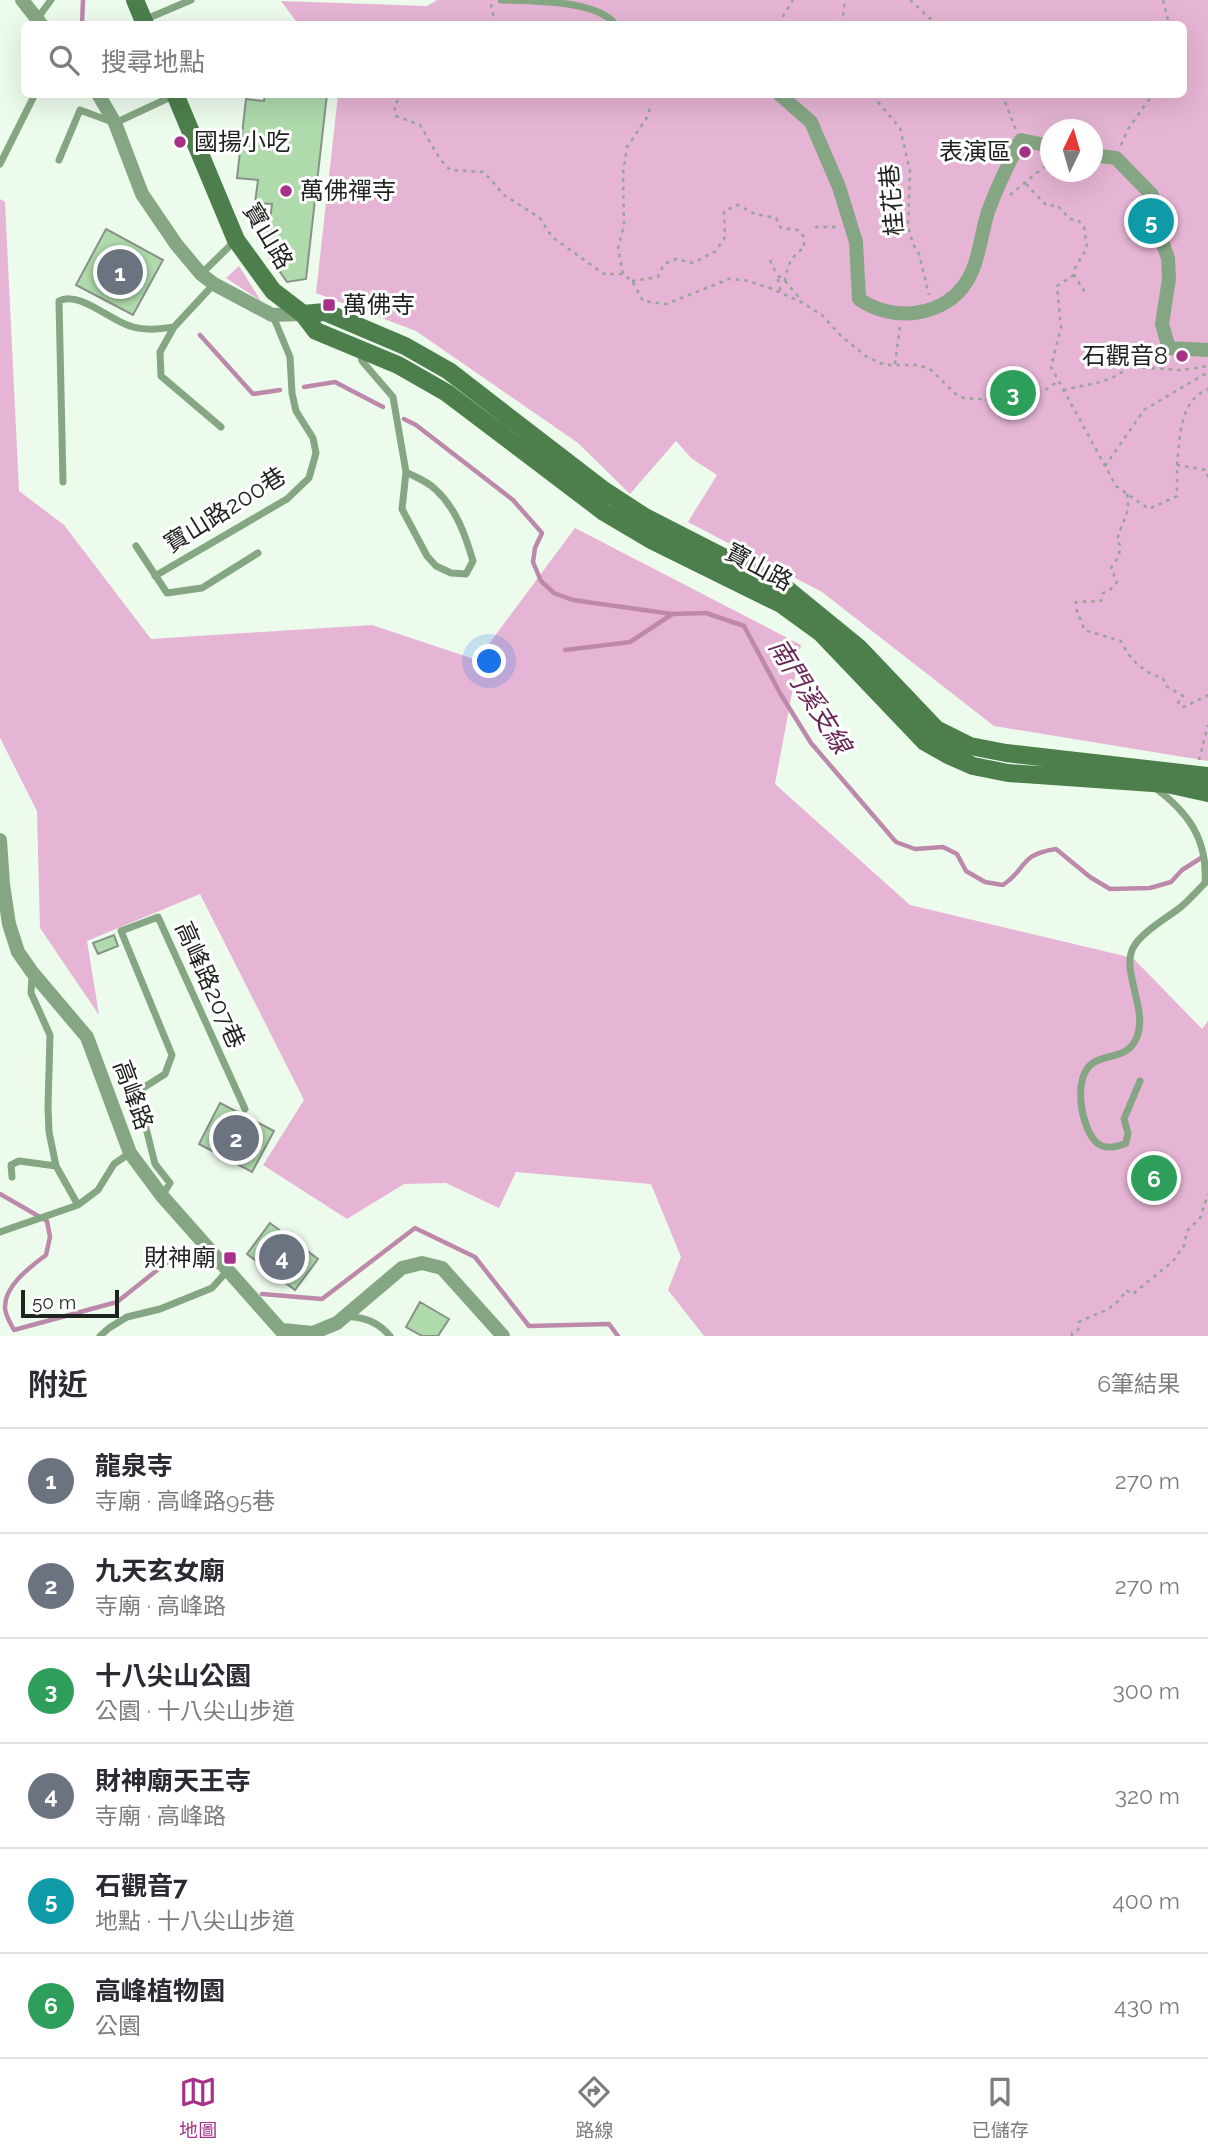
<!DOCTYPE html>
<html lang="zh-TW">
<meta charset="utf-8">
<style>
body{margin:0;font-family:Raleway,"Noto Sans TC",sans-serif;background:#f7f7f7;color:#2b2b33}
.compass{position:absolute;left:1040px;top:119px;width:63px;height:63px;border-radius:50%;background:#fff;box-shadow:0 7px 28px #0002;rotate:5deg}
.scale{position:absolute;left:21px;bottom:18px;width:98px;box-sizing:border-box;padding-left:7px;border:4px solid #1e231e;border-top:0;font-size:19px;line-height:24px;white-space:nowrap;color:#1e231e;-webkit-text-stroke:5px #fff;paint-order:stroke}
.you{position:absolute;left:490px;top:662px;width:24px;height:24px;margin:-18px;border:5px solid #fff;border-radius:50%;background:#1a73e8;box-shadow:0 0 0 10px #1a73e833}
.badge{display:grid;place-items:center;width:46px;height:46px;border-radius:50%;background:#a73189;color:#fff;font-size:23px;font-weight:700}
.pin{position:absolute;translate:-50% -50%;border:4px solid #fff;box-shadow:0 2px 7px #0006}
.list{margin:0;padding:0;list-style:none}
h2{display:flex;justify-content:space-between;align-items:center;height:91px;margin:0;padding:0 28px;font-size:30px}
h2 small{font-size:23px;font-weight:400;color:#7c7c81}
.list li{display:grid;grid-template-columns:46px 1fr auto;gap:21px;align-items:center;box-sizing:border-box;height:105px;padding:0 28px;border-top:2px solid #e1e1e2}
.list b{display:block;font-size:26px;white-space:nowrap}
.list p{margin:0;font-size:23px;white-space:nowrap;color:#7c7c81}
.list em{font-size:23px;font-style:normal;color:#7c7c81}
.icon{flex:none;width:38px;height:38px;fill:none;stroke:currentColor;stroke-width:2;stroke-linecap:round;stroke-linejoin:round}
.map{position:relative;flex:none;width:1208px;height:1336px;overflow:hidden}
.search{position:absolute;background:#fff;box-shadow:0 7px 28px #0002;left:21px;right:21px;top:21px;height:77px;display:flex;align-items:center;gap:18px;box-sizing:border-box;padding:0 24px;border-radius:10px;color:#7c7c81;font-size:26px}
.sheet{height:721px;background:#fff}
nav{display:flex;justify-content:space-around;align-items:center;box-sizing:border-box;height:98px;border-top:2px solid #e1e1e2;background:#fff;font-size:19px;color:#7c7c81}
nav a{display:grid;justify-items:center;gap:4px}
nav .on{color:#a73189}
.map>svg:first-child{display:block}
</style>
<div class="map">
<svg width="1208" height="1336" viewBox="0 0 1208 1336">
<rect width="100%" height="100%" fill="#edfbed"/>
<path fill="#e6b4d4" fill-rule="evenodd" d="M 437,0 L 1208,0 L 1208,761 L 994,726 L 822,592 L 688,522 L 717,475 L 691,458 L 676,441 L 630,494 L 578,443 L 416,331 L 316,293 L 338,95 L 1184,94 L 1184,24 L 298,24 L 281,1 L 427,6 ZM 1050,130 L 1092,130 L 1092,172 L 1050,172 Z
M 0,199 L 5,202 L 19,491 L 64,525 L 151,639 L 372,625 L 477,660 L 575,528 L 801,645 L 775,784 L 910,905 L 1133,958 L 1202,1029 L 1208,1021 L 1208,1336 L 704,1336 L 668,1290 L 681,1257 L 651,1184 L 516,1172 L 499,1208 L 446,1183 L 404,1184 L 347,1219 L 263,1165 L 304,1100 L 200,894 L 87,941 L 99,1015 L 40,928 L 37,811 L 0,738 Z
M 239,266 L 261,301 L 226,278 Z"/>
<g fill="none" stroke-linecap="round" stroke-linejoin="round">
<path stroke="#bd89ab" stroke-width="4.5" d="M 82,24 L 83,0
M 200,335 L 253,394 L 280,390
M 304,387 L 335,382 L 383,407
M 404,419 L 416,425 L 513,500 L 542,533 L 535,548 L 533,562 L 541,581 L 554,593 L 573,600 L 672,614 L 706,613 L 744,626 L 780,693 L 811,743 L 896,842 L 915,849 L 943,847 L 957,854 L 966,871 L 985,882 L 1003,885 C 1029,867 1018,855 1056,849 L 1090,877 L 1110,889 L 1150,888 L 1171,882 L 1182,870 L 1201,858 L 1208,863
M 565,650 L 630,642 L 671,615
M 0,1194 L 47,1221 L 50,1237 L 46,1255 C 30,1267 4,1286 5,1308 C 5,1315 11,1324 14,1330 L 117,1302 L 185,1248 L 216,1267
M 262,1294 L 322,1299 L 415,1228 L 475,1257 L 529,1326 L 609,1324 L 618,1336"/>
</g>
<path fill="#aedaac" stroke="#879387" stroke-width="2" d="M 265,94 L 327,94 L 306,279 L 287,282 L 263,248 L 259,230 L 269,228 L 272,204 L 255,203 L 258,180 L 237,178 L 246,99 L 264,101 Z
M 106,229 L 163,260 L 133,315 L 76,285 Z
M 114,935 L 118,946 L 98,954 L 93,943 Z
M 220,1103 L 274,1131 L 252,1172 L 199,1144 Z
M 270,1223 L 318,1259 L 295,1290 L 247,1254 Z
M 420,1302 L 449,1319 L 438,1336 L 422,1336 L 406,1327 Z"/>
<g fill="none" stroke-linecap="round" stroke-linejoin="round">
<path stroke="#99a499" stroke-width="2.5" stroke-dasharray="3.5 5" stroke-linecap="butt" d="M 910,0 L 936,24
M 1163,0 L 1169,24
M 491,4 L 495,24
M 778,24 L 793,0
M 842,24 L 845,0
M 404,94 L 394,105 L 396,116 L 420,125 L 440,159 L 450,170 L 484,172 L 504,195 L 540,218 L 552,237 L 604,274 L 623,274 L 632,281 L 643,301 L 666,304 L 729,279 L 744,280 L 770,288 L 803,303 L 823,316 L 841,336 L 867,357 L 885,365 L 919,365 L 931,370 L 957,395 L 964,398 L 992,400 L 1026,394 L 1047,389 L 1058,381
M 875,94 L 878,102 L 900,128 L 910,171 L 908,226 L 913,244 L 919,254 L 929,295
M 1002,94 L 1016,130
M 1121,145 L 1128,129 L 1153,94
M 1026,184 L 1047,206 L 1057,205 L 1070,219 L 1078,220 L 1084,227 L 1087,248 L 1075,268 L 1074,275 L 1087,295
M 1010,195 L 1050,162
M 815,227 L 836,227
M 770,260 L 777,275
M 623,274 L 618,248 L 624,225 L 623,173 L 627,147 L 648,116 L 651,104
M 1074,275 L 1057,286 L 1061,327 L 1051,367 L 1116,486 L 1149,509 L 1177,496 L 1177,465 L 1206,470 L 1208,477
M 632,281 L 658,277 L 664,264 L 676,259 L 693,263 L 716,251 L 725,237 L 724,211 L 738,205 L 755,214 L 776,218 L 781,228 L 798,230 L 804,237 L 804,248 C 791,256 787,266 785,281 L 777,275 L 781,293
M 785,281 L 801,300
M 895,364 L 900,326
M 1063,390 C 1087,384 1110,384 1128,367 L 1182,370 L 1208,366
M 1177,465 C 1180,438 1179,401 1208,389
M 1105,466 L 1144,410 L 1208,372
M 1127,494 C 1131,516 1121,521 1117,541 L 1120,545 L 1119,556 L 1111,568 L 1117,582 L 1109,591 L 1103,593 L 1101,601 L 1076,602 C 1075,613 1082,619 1084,630 L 1121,641 C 1129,659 1144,673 1163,678 L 1166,686 L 1183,696 L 1178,703 L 1184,707 L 1208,695
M 1199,760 L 1208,725
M 1072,1336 L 1072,1333 L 1078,1330 L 1079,1322 C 1097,1313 1116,1310 1126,1290 L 1133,1294 L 1173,1261 L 1184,1246 L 1187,1231 L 1200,1218 L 1208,1194"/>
<path stroke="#85a683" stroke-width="7" d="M 501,0 C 533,1 596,0 615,24
M 37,19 L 51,0
M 144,20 L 191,0
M 642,94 L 662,94
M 59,160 L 80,110 L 115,123 L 175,95
M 0,164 L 35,94
M 201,274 L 236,240
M 214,284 L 174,327 L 160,352 L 161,376 L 221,427
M 360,353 L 362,361 L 393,397 L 406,472 L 402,509 L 427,556 L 436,566 L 451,573 L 466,574 L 473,561 C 465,534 456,508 435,489 C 427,481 415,477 406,472
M 63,482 L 59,301 C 78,290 111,321 130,326 C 145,331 159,329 174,327
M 136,546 L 167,593 L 202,588 L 258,553
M 155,576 L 287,499 L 309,478 L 316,453 L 313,438 L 296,411 L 292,393 L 290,357 L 273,316
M 32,975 L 31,993 L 50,1035 L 48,1107 L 49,1132 L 56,1166 L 78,1205
M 1140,1081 L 1124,1119 L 1128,1133 L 1126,1143 C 1117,1147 1104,1150 1096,1142 C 1081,1128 1072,1076 1093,1063 C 1109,1053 1128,1059 1137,1037 C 1148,1009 1121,971 1133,948 C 1141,932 1169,917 1182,906 C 1190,899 1197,891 1205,883 C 1208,839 1188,812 1154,787
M 12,1177 L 11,1165 L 19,1161 L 56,1166
M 162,1196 L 170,1183 L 155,1164 L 144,1120 L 143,1088 L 165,1074 L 172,1055 L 121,931 L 158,917 L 245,1109
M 0,1232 L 78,1205 L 98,1190 L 114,1164 L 130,1153
M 347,1316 C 366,1318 378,1322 390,1336
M 100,1336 L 109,1328 L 127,1317 L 160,1309 L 212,1288 L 228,1270"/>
<path stroke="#85a683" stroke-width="14" d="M 22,0 L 41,24
M 98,94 L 115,123 L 142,194 L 176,244 L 201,274 L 214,284 L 272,315 L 303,314
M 779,94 L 811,122 L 839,187 L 856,242 L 859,299 C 893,323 945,317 967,281 C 980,260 981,231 989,209 C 998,185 1009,162 1021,140 L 1050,146
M 1092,155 L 1116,158 L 1152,195 L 1159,233 L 1168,258 L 1169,279 L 1162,324 L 1169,348 L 1208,350
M 0,840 L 3,884 L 9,924 L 18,952 L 32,972 L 87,1037 L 130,1153 L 162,1196 L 286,1336
M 283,1330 L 313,1333 L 337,1323 L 402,1268 L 422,1263 L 442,1268 L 503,1336"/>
<path stroke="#4c7f4c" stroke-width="18" d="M 135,0 L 145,24
M 175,94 L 236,240 L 273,291 L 303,314 L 316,331 L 398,365 L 447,393 L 604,512 L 653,541 L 781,604 L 821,633 L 925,742 L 948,755 L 973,766 L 1008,773 L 1167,784 L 1208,793
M 303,314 L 325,312 L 405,346 L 449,371 L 602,489 L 645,517 L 788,590 L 859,648 L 936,729 L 970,746 L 1006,753 L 1208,776"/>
</g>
<g fill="#a73189" stroke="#fff" stroke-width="2.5">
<circle cx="180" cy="142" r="7"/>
<circle cx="1025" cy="152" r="7"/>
<circle cx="286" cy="191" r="7"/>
<rect x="322" y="298" width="14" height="14" rx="3.5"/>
<circle cx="1182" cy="356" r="7"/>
<rect x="223" y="1251" width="14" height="14" rx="3.5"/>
</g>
<g text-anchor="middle" stroke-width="6" stroke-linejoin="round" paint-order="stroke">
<g font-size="24" fill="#1e231e" stroke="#fff" text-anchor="start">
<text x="194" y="150">國揚小吃</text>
<text x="1011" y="160" text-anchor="end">表演區</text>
<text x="300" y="199">萬佛禪寺</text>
<text x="343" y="313">萬佛寺</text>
<text x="1168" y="364" text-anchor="end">石觀音8</text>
<text x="216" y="1266" text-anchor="end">財神廟</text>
</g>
<g font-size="24" fill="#1e231e" stroke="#fff">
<text transform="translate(892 200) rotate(-95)" y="8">桂花巷</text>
<text transform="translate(268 236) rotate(59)" y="8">寶山路</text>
<text transform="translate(225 510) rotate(-32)" y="8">寶山路200巷</text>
<text transform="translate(759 567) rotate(28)" y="8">寶山路</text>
<text transform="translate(210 985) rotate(66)" y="8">高峰路207巷</text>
<text transform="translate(133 1095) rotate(70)" y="8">高峰路</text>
</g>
<g font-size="26" font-style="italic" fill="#682856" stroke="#fff">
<text transform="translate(810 696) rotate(58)" y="9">南門溪支線</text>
</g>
</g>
</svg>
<svg class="compass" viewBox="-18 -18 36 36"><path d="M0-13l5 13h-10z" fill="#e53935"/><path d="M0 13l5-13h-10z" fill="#7c7c81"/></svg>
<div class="scale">50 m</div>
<div class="you"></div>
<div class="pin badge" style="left:120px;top:272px;background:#6b7280">1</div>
<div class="pin badge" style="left:236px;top:1138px;background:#6b7280">2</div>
<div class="pin badge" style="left:1013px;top:393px;background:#2e9e5b">3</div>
<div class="pin badge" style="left:282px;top:1257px;background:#6b7280">4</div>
<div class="pin badge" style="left:1151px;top:221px;background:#0f9aa8">5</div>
<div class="pin badge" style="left:1154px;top:1178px;background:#2e9e5b">6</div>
<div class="search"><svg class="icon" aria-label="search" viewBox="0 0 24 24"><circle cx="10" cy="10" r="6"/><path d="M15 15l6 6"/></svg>搜尋地點</div>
</div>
<section class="sheet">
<h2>附近<small>6筆結果</small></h2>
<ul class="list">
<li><span class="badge" style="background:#6b7280">1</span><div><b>龍泉寺</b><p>寺廟 · 高峰路95巷</p></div><em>270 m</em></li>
<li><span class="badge" style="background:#6b7280">2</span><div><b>九天玄女廟</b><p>寺廟 · 高峰路</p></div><em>270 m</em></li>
<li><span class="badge" style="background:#2e9e5b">3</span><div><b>十八尖山公園</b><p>公園 · 十八尖山步道</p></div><em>300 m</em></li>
<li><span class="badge" style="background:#6b7280">4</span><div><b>財神廟天王寺</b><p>寺廟 · 高峰路</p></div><em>320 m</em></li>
<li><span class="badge" style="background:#0f9aa8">5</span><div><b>石觀音7</b><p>地點 · 十八尖山步道</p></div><em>400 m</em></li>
<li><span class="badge" style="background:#2e9e5b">6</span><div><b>高峰植物園</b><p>公園</p></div><em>430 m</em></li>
</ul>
</section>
<nav>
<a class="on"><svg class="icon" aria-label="map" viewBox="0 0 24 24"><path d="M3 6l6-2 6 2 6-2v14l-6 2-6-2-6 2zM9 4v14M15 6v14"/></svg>地圖</a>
<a><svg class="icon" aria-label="directions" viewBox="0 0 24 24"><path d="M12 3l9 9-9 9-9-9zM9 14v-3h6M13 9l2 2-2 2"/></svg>路線</a>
<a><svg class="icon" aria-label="saved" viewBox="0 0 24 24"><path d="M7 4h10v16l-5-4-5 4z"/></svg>已儲存</a>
</nav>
